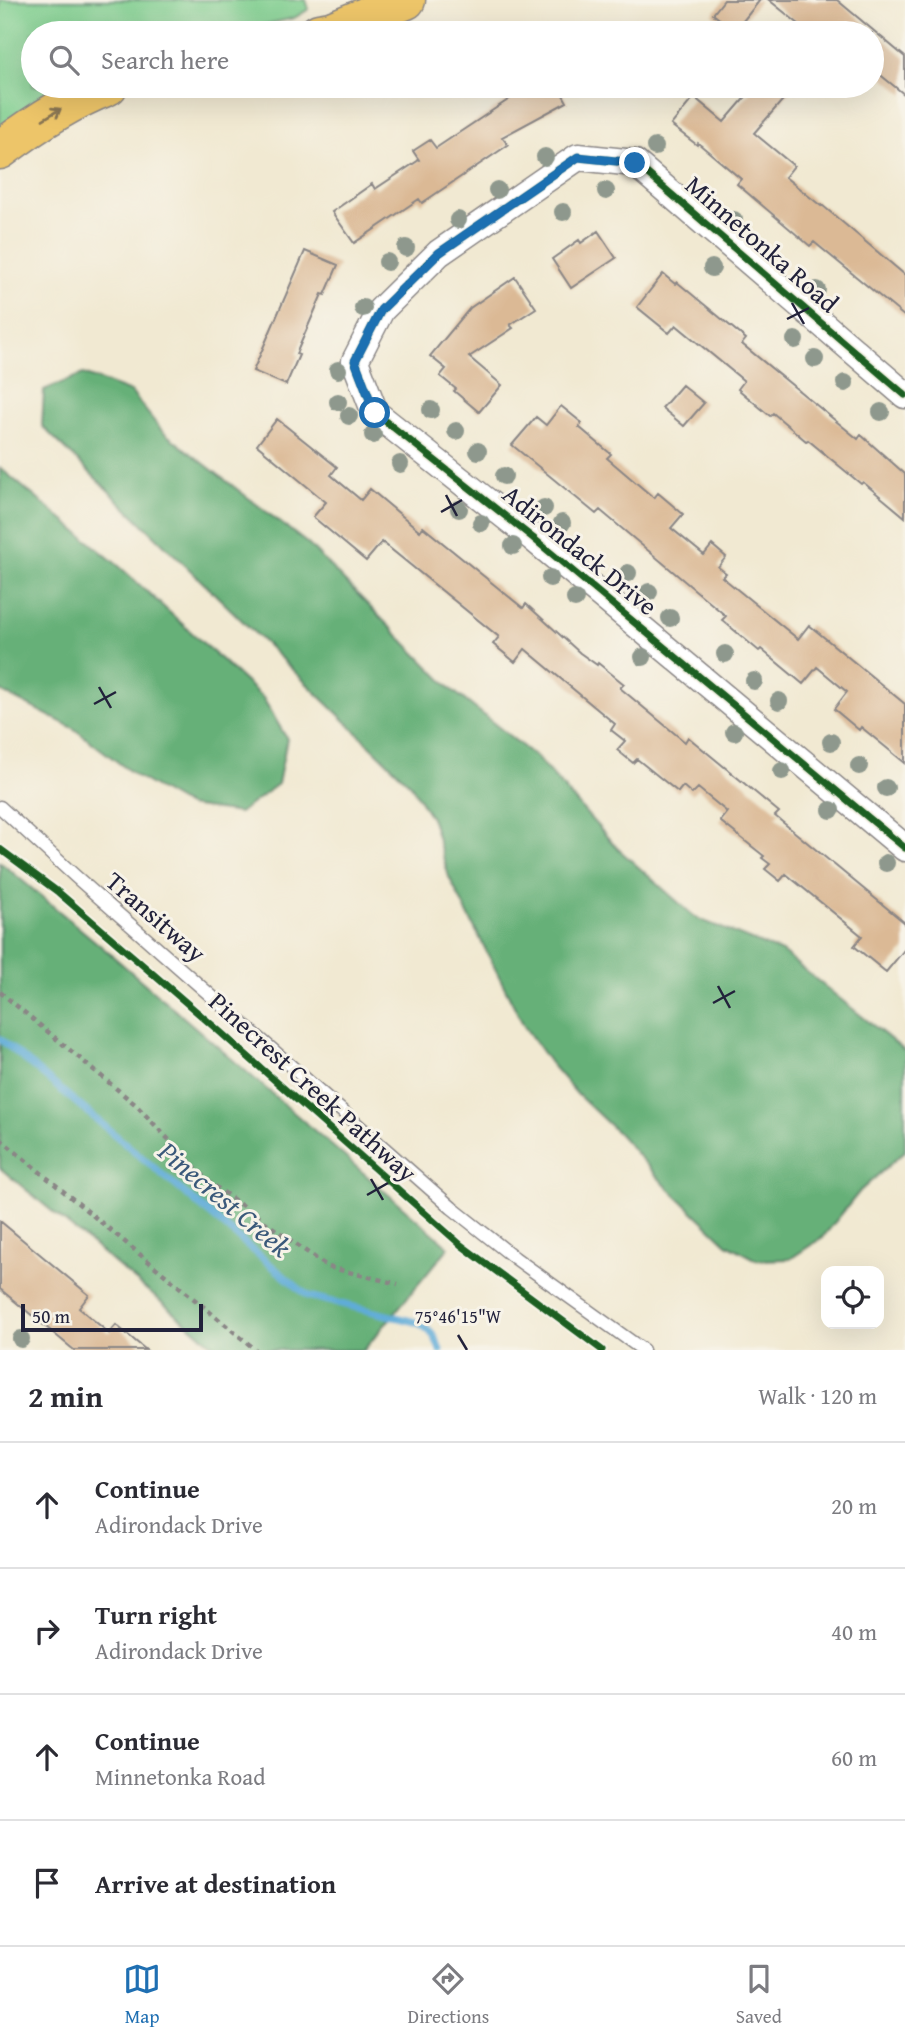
<!DOCTYPE html>
<meta charset="utf-8">
<style>
body{margin:0;font-family:"Gentium Book Plus",serif;background:#f2f2f3;color:#2b2b33}
.controls{position:absolute;right:21px;bottom:21px;display:grid;overflow:hidden;border-radius:14px;box-shadow:0 7px 28px #0002}
.controls button{width:63px;height:63px;display:grid;place-items:center;padding:0;border:0;border-bottom:2px solid #e1e1e2;background:#fff;color:#2b2b33;font:35px sans-serif}
.scale{position:absolute;left:21px;bottom:18px;width:182px;box-sizing:border-box;padding-left:7px;border:4px solid #22223b;border-top:0;font-size:19px;line-height:24px;white-space:nowrap;color:#22223b;-webkit-text-stroke:5px #f7f3e8;paint-order:stroke}
.stop{position:absolute;width:21px;height:21px;margin:-16px;border:5px solid #1f6fb2;border-radius:50%;background:#fff}
.stop.end{background:#1f6fb2;border-color:#fff;box-shadow:0 2px 7px #0008}
.list{margin:0;padding:0;list-style:none}
h2{display:flex;justify-content:space-between;align-items:center;height:91px;margin:0;padding:0 28px;font-size:30px}
h2 small{font-size:23px;font-weight:400;color:#7c7c81}
.list li{display:grid;grid-template-columns:46px 1fr auto;gap:21px;align-items:center;box-sizing:border-box;height:126px;padding:0 28px;border-top:2px solid #e1e1e2}
.list b{display:block;font-size:26px;white-space:nowrap}
.list p{margin:0;font-size:23px;white-space:nowrap;color:#7c7c81}
.list em{font-size:23px;font-style:normal;color:#7c7c81}
.icon{flex:none;width:38px;height:38px;fill:none;stroke:currentColor;stroke-width:2;stroke-linecap:round;stroke-linejoin:round}
.map{position:relative;flex:none;width:905px;height:1350px;overflow:hidden}
.search{position:absolute;background:#fff;box-shadow:0 7px 28px #0002;left:21px;right:21px;top:21px;height:77px;display:flex;align-items:center;gap:18px;box-sizing:border-box;padding:0 24px;border-radius:38px;color:#7c7c81;font-size:26px}
.sheet{height:595px;background:#fff}
nav{display:flex;justify-content:space-around;align-items:center;box-sizing:border-box;height:98px;border-top:2px solid #e1e1e2;background:#fff;font-size:19px;color:#7c7c81}
nav a{display:grid;justify-items:center;gap:4px}
nav .on{color:#1f6fb2}
.map>svg:first-child{display:block}
</style>
<div class="map">
<svg width="905" height="1350" viewBox="0 0 905 1350">
<rect width="100%" height="100%" fill="#f7f3e8"/>
<filter id="ink" filterUnits="userSpaceOnUse"><feTurbulence type="fractalNoise" baseFrequency=".0143" numOctaves="2"/><feDisplacementMap in="SourceGraphic" scale="14" xChannelSelector="R" yChannelSelector="G"/><feConvolveMatrix kernelMatrix="1 2 1 2 8 2 1 2 1" color-interpolation-filters="sRGB"/></filter>
<filter id="wash" filterUnits="userSpaceOnUse"><feTurbulence type="fractalNoise" baseFrequency=".00686" numOctaves="4" result="noise"/><feDisplacementMap in="SourceGraphic" scale="28" xChannelSelector="R" yChannelSelector="G"/><feGaussianBlur stdDeviation="1.57" result="paint"/><feColorMatrix in="noise" values="0 0 0 0 0 0 0 0 0 0 0 0 0 0 0 0 0 1.4 0 .05"/><feComposite in="paint" operator="in"/></filter>
<g filter="url(#wash)">
<rect width="100%" height="100%" fill="#f1e9d2"/>
<path fill="#7dcd8d" stroke="#507864" stroke-width="2" d="M 0,0 L 306,0 L 309,9 L 294,18 L 228,33 L 33,33 L 33,86 L 73,86 L 0,129 Z"/>
<path fill="#66b078" stroke="#44695a" stroke-width="2" d="M 83,374 L 131,392 L 162,431 L 308,544 L 451,689 L 537,758 L 617,848 L 696,918 L 782,952 L 905,1051 L 905,1151 L 860,1191 L 823,1237 L 790,1259 L 757,1260 L 727,1244 L 665,1185 L 618,1133 L 577,1094 L 550,1063 L 524,1026 L 449,877 L 432,820 L 411,785 L 42,426 L 44,390 Z
M 0,468 L 120,567 L 263,698 L 287,739 L 278,784 L 239,813 L 188,806 L 136,776 L 73,728 L 0,691 Z
M 0,862 L 107,951 L 449,1247 L 364,1350 L 219,1350 L 0,1168 Z"/>
<g fill="none" stroke-linecap="round" stroke-linejoin="round">
<path stroke="#5facd8" stroke-width="7" d="M 0,1039 L 308,1296 L 416,1322 C 429,1329 436,1336 440,1350"/>
</g>
<g id="blocks">
<path fill="#dbb995" d="M 724,0 L 760,0 L 735,31 L 713,14 Z
M 769,0 L 837,0 L 905,57 L 905,95 L 872,68 L 872,33 L 810,33 Z
M 518,86 L 558,86 L 567,102 L 502,137 L 508,145 L 422,203 L 419,199 L 354,243 L 332,212 L 372,184 L 375,189 L 419,160 L 413,151 L 430,140 L 436,148 L 511,98 L 507,92 Z
M 755,86 L 795,86 L 754,133 L 794,166 L 785,177 L 821,206 L 822,205 L 905,275 L 905,317 L 814,242 L 810,246 L 737,184 L 741,179 L 698,143 L 697,145 L 671,125 L 694,97 L 724,122 Z
M 598,231 L 616,258 L 571,288 L 552,259 L 579,240 L 581,243 Z
M 305,251 L 338,265 L 325,295 L 322,294 L 296,354 L 299,355 L 286,385 L 253,371 Z
M 663,274 L 675,284 L 677,282 L 746,339 L 742,344 L 809,399 L 858,439 L 861,435 L 905,474 L 905,517 L 863,482 L 861,484 L 808,440 L 806,441 L 773,413 L 770,416 L 738,389 L 744,381 L 676,325 L 669,333 L 637,307 Z
M 515,277 L 536,308 L 510,325 L 513,328 L 469,357 L 502,385 L 479,412 L 454,391 L 456,389 L 440,376 L 446,369 L 430,356 L 470,308 Z
M 682,385 L 704,403 L 684,426 L 662,408 Z
M 561,406 L 582,423 L 579,427 L 611,454 L 607,458 L 654,498 L 658,493 L 683,514 L 671,528 L 704,555 L 712,545 L 726,557 L 718,567 L 726,573 L 722,577 L 798,639 L 809,625 L 905,704 L 905,763 L 861,727 L 859,730 L 834,709 L 847,692 L 817,667 L 803,684 L 761,649 L 759,651 L 722,620 L 726,616 L 600,510 L 596,514 L 512,445 L 536,417 L 546,425 Z
M 277,419 L 337,467 L 331,475 L 361,500 L 370,489 L 420,531 L 423,527 L 523,608 L 526,604 L 580,653 L 597,665 L 598,663 L 624,684 L 620,688 L 685,742 L 688,737 L 739,779 L 779,812 L 775,816 L 905,923 L 905,949 L 886,972 L 854,946 L 862,936 L 786,874 L 780,881 L 765,869 L 770,864 L 762,858 L 764,856 L 720,821 L 727,812 L 698,788 L 692,794 L 683,786 L 678,792 L 637,759 L 633,763 L 617,750 L 625,741 L 611,730 L 615,724 L 525,649 L 515,662 L 493,644 L 499,637 L 382,542 L 366,561 L 313,517 L 326,502 L 257,445 Z
M 0,1221 L 89,1295 L 79,1308 L 109,1333 L 116,1325 L 146,1350 L 74,1350 L 0,1289 Z"/>
</g>
</g>
<g filter="url(#ink)">
<use href="#blocks" fill-opacity="0" stroke="#8a8686" stroke-width="2"/>
<g fill="none" stroke-linecap="round" stroke-linejoin="round">
<g stroke="#8a8686" stroke-width="15">
<path id="lane" d="M 0,807 L 75,876 L 452,1208 L 515,1258 L 643,1350"/>
</g>
<g stroke="#8a8686" stroke-width="29">
<path id="street" d="M 905,395 L 635,163 L 578,157 L 439,253 L 381,310 L 355,361 L 375,413 L 533,538 L 905,848"/>
</g>
<g stroke="#8a8686" stroke-width="41">
<path id="highway" d="M 319,33 L 331,31 L 406,0
M 0,150 C 34,124 69,101 108,86"/>
</g>
<path stroke="#8a8686" stroke-width="4.5" stroke-dasharray="5 5" stroke-linecap="butt" d="M 0,992 L 136,1105 L 209,1182 L 328,1267 L 398,1284
M 0,1139 L 256,1350"/>
<use href="#lane" stroke="#fff" stroke-width="12"/>
<use href="#street" stroke="#fff" stroke-width="26"/>
<use href="#highway" stroke="#edc569" stroke-width="38"/>
<g stroke="#f7f3e8" stroke-width="11">
<path id="cycleway" d="M 905,395 L 635,163 L 578,157 L 439,253 L 381,310 L 355,361 L 375,413 L 533,538 L 905,848
M 0,849 L 58,892 L 219,1031 L 461,1245 L 602,1350"/>
</g>
<use href="#cycleway" stroke="#1b5e20" stroke-width="7"/>
</g>
<g fill="#8e988d">
<circle cx="655" cy="147" r="9"/>
<circle cx="545" cy="157" r="9"/>
<circle cx="497" cy="190" r="9"/>
<circle cx="606" cy="191" r="9"/>
<circle cx="563" cy="212" r="9"/>
<circle cx="458" cy="220" r="9"/>
<circle cx="734" cy="220" r="9"/>
<circle cx="406" cy="248" r="9"/>
<circle cx="387" cy="262" r="9"/>
<circle cx="712" cy="268" r="9"/>
<circle cx="817" cy="290" r="9"/>
<circle cx="363" cy="308" r="9"/>
<circle cx="795" cy="340" r="9"/>
<circle cx="815" cy="359" r="9"/>
<circle cx="338" cy="370" r="9"/>
<circle cx="845" cy="383" r="9"/>
<circle cx="338" cy="402" r="9"/>
<circle cx="431" cy="410" r="9"/>
<circle cx="881" cy="412" r="9"/>
<circle cx="349" cy="416" r="9"/>
<circle cx="456" cy="431" r="9"/>
<circle cx="373" cy="435" r="9"/>
<circle cx="478" cy="451" r="9"/>
<circle cx="400" cy="464" r="9"/>
<circle cx="504" cy="476" r="9"/>
<circle cx="544" cy="508" r="9"/>
<circle cx="459" cy="509" r="9"/>
<circle cx="481" cy="523" r="9"/>
<circle cx="562" cy="523" r="9"/>
<circle cx="513" cy="546" r="9"/>
<circle cx="628" cy="573" r="9"/>
<circle cx="550" cy="578" r="9"/>
<circle cx="649" cy="592" r="9"/>
<circle cx="575" cy="599" r="9"/>
<circle cx="670" cy="618" r="9"/>
<circle cx="725" cy="654" r="9"/>
<circle cx="643" cy="657" r="9"/>
<circle cx="754" cy="681" r="9"/>
<circle cx="779" cy="701" r="9"/>
<circle cx="734" cy="732" r="9"/>
<circle cx="831" cy="742" r="9"/>
<circle cx="859" cy="766" r="9"/>
<circle cx="782" cy="771" r="9"/>
<circle cx="886" cy="788" r="9"/>
<circle cx="831" cy="810" r="9"/>
<circle cx="886" cy="863" r="9"/>
<circle cx="21" cy="1339" r="9"/>
</g>
<defs><path id="oneway-shaft" d="M-6 0H5M1.5-3L5.5 0L1.5 3" fill="none" stroke-width="1.6" stroke-linecap="round" stroke-linejoin="round" transform="scale(1.75)"/></defs>
<use stroke="#887452" href="#oneway-shaft" transform="translate(52 114) rotate(-31)"/>
</g>
<g fill="none" stroke-linecap="round" stroke-linejoin="round" filter="url(#ink)">
<path stroke="#1f6fb2" stroke-width="9" d="M 375,413 L 355,361 L 381,310 L 439,253 L 578,157 L 635,163"/>
</g>
<path fill="none" stroke="#22223b" stroke-width="2.5" d="M 792,303 L 804,324M 787,319 L 809,308M 446,495 L 457,516M 441,512 L 462,500M 99,687 L 111,708M 94,704 L 116,692M 718,986 L 730,1008M 713,1003 L 735,991M 371,1179 L 383,1200M 367,1195 L 388,1183M 458,1335 L 467,1350"/>
<g text-anchor="middle" stroke-width="6" stroke-linejoin="round" paint-order="stroke">
<g font-size="26" fill="#22223b" stroke="#f7f3e8">
<text transform="translate(762 244) rotate(41)" y="9">Minnetonka Road</text>
<text transform="translate(580 550) rotate(39)" y="9">Adirondack Drive</text>
<text transform="translate(156 917) rotate(41)" y="9">Transitway</text>
<text transform="translate(313 1087) rotate(42)" y="9">Pinecrest Creek Pathway</text>
</g>
<g font-size="28" font-style="italic" fill="#3a597a" stroke="#f7f3e8">
<text transform="translate(225 1199) rotate(40)" y="10">Pinecrest Creek</text>
</g>
</g>
<g font-size="18" text-anchor="middle" fill="#22223b" stroke="#f7f3e8" stroke-width="6" stroke-linejoin="round" paint-order="stroke">
<text x="458" y="1323">75°46'15"W</text>
</g>
</svg>
<div class="controls">
<button><svg class="icon" aria-label="locate" viewBox="0 0 24 24"><circle cx="12" cy="12" r="6"/><path d="M12 2v4M12 18v4M2 12h4M18 12h4"/></svg></button>
</div>
<div class="scale">50 m</div>
<div class="stop" style="left:375px;top:413px"></div>
<div class="stop end" style="left:635px;top:163px"></div>
<div class="search"><svg class="icon" aria-label="search" viewBox="0 0 24 24"><circle cx="10" cy="10" r="6"/><path d="M15 15l6 6"/></svg>Search here</div>
</div>
<section class="sheet">
<h2>2 min<small>Walk · 120 m</small></h2>
<ul class="list">
<li><svg class="icon" aria-label="ahead" viewBox="0 0 24 24"><path d="M12 20V5M6 11l6-6 6 6"/></svg><div><b>Continue</b><p>Adirondack Drive</p></div><em>20 m</em></li>
<li><svg class="icon" aria-label="right" viewBox="0 0 24 24"><path d="M7 20v-9h11M14 6l5 5-5 5"/></svg><div><b>Turn right</b><p>Adirondack Drive</p></div><em>40 m</em></li>
<li><svg class="icon" aria-label="ahead" viewBox="0 0 24 24"><path d="M12 20V5M6 11l6-6 6 6"/></svg><div><b>Continue</b><p>Minnetonka Road</p></div><em>60 m</em></li>
<li><svg class="icon" aria-label="arrive" viewBox="0 0 24 24"><path d="M6 21V4h12l-3 4 3 4H6"/></svg><div><b>Arrive at destination</b></div></li>
</ul>
</section>
<nav>
<a class="on"><svg class="icon" aria-label="map" viewBox="0 0 24 24"><path d="M3 6l6-2 6 2 6-2v14l-6 2-6-2-6 2zM9 4v14M15 6v14"/></svg>Map</a>
<a><svg class="icon" aria-label="directions" viewBox="0 0 24 24"><path d="M12 3l9 9-9 9-9-9zM9 14v-3h6M13 9l2 2-2 2"/></svg>Directions</a>
<a><svg class="icon" aria-label="saved" viewBox="0 0 24 24"><path d="M7 4h10v16l-5-4-5 4z"/></svg>Saved</a>
</nav>
